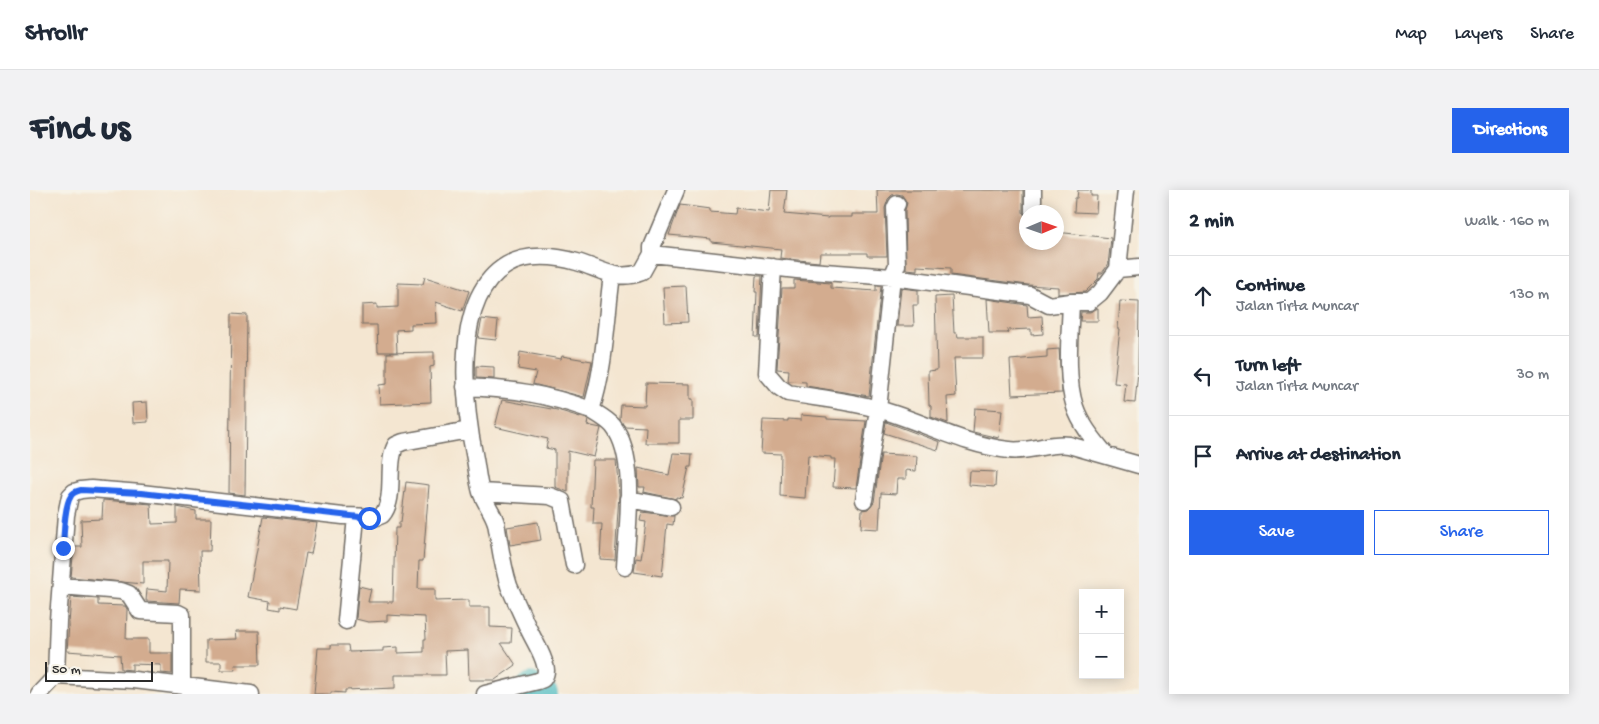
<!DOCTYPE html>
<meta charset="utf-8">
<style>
body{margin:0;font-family:"Gochi Hand",sans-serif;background:#f2f2f3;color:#1f2937}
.controls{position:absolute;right:15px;bottom:15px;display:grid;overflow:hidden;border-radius:0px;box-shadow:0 2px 12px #0003}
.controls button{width:45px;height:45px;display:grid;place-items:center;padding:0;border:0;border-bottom:1px solid #e0e1e3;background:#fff;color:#1f2937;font:25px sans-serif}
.compass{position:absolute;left:989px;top:15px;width:45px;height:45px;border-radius:50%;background:#fff;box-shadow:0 2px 12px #0003;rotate:88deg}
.scale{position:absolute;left:15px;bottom:12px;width:108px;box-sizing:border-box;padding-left:5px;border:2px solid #2b2b2b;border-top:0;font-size:14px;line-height:18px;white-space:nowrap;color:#2b2b2b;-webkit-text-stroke:4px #f7f3e8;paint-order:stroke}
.stop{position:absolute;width:15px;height:15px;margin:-11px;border:4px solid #2563eb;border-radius:50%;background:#fff}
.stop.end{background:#2563eb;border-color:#fff;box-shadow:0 1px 5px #0008}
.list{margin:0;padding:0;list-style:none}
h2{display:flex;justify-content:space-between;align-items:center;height:65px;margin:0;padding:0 20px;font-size:21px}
h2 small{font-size:16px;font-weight:400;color:#747a83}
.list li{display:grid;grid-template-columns:32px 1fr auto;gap:15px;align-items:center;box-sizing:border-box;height:80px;padding:0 20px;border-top:1px solid #e0e1e3}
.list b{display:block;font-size:19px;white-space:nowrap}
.list p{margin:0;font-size:16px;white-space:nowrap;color:#747a83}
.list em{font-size:16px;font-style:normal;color:#747a83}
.actions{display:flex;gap:10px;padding:15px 20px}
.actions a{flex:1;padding:11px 0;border:1px solid #2563eb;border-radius:0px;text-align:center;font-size:18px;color:#2563eb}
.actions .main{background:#2563eb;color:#fff}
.icon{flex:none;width:28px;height:28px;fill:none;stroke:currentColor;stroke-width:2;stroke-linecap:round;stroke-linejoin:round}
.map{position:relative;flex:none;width:1109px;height:504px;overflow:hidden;border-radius:0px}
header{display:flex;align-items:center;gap:30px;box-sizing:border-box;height:70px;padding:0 25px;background:#fff;border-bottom:1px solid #e0e1e3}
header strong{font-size:24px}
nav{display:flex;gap:28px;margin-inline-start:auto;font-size:18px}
.intro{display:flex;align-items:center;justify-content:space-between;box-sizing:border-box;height:120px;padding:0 30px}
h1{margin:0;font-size:35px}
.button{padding:12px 22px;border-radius:0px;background:#2563eb;color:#fff;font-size:18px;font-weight:700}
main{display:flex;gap:30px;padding:0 30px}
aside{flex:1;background:#fff;border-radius:0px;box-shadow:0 2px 12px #0003}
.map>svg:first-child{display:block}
</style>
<header>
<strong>Strollr</strong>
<nav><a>Map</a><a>Layers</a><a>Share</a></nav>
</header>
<div class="intro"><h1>Find us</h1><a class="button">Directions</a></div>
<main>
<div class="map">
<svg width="1109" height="504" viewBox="0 0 1109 504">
<rect width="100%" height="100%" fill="#f7f3e8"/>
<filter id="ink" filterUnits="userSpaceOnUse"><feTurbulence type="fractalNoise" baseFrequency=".02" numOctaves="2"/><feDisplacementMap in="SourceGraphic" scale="10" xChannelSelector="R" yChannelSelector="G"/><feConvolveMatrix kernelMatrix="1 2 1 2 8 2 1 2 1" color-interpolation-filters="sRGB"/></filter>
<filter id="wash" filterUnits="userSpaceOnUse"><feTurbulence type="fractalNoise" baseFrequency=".0096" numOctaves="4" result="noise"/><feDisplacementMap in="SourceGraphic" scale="20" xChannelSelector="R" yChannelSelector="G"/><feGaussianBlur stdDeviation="1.12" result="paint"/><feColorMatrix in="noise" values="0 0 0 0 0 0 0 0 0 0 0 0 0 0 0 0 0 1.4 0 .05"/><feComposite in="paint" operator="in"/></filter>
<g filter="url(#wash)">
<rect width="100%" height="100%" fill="#f4e6d1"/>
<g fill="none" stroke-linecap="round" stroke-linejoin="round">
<path stroke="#4dbcc2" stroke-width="26" d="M 492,504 L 501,495 L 515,504"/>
</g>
<g id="blocks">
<path fill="#d3ac8f" d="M 741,0 L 757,0 L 754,24 L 798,28 L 798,27 L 822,27 L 822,24 L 848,24 L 847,0 L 993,0 L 993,22 L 996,29 L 996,52 L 1026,52 L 1026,42 L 1081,48 L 1078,75 L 1072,83 L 1069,83 L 1068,89 L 1055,102 L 1028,104 L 1028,97 L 998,95 L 921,85 L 921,78 L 887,76 L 887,80 L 876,79 L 875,20 L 877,13 L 872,5 L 867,4 L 862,5 L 858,9 L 855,18 L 857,66 L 837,66 L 837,63 L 790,63 L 789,72 L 768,70 L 750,68 L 751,59 L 681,52 L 681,49 L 639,45 L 650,15 L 680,19 L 680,22 L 705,24 L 706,18 L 739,22 Z
M 1048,0 L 1061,0 L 1061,6 L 1067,6 L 1066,23 L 1044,22 L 1045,8 L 1047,8 Z
M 726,86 L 732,86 L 729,147 L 725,147 L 727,102 L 725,102 Z
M 395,87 L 439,101 L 432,121 L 406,112 L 407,133 L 381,134 L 381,139 L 366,140 L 367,162 L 348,162 L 347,135 L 332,135 L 332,115 L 347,114 L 347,118 L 368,117 L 368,93 L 393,94 Z
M 764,90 L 801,93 L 801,98 L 846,101 L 846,96 L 851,96 L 839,206 L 776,196 L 776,192 L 758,191 L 759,180 L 747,179 L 752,98 L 764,98 Z
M 656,96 L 658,132 L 635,133 L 633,97 Z
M 871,98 L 888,100 L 888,115 L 883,115 L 884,136 L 867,136 Z
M 922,106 L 924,143 L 927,143 L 928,147 L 953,147 L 953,168 L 924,168 L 926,206 L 917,207 L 918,233 L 901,227 L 901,216 L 899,215 L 898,181 L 907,180 L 905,107 Z
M 957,109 L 997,115 L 998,127 L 1012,126 L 1013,144 L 1001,145 L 1001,139 L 977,140 L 978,143 L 959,143 Z
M 1090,111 L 1109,112 L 1108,181 L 1105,213 L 1094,212 L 1096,194 L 1084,193 L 1090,139 L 1088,139 Z
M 1068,118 L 1068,131 L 1050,131 L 1051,122 L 1060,122 Z
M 201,124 L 217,125 L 215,305 L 199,303 Z
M 452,129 L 468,131 L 466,150 L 448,148 Z
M 1029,159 L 1032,203 L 982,205 L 980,170 L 1017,167 L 1017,160 Z
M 404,162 L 404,176 L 400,177 L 401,212 L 350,214 L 349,195 L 357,194 L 357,163 Z
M 490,162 L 531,169 L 532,166 L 562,171 L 554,207 L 503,194 L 506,182 L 488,179 Z
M 446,176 L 464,177 L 464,189 L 446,188 Z
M 616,193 L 660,194 L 660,209 L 663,209 L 663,230 L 649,230 L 649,253 L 615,253 L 616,237 L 594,236 L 590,229 L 591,215 L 615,216 Z
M 472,210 L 527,220 L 557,229 L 558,230 L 557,235 L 571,238 L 564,267 L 538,261 L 538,302 L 525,297 L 525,260 L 516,258 L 518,249 L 465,237 Z
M 117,212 L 118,232 L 103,233 L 102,213 Z
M 945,218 L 972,220 L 969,248 L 943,242 Z
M 771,225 L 797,227 L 797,229 L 836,231 L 826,298 L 803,297 L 805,269 L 801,269 L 801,267 L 778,265 L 775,308 L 750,306 L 751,264 L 731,263 L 733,230 L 758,231 L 758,229 L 771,230 Z
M 856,232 L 910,252 L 908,260 L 854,243 Z
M 643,263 L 662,264 L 661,277 L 659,277 L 652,308 L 646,307 L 646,309 L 614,302 L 615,297 L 609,297 L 608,278 L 639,285 Z
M 851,264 L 887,266 L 886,281 L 876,280 L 876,289 L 867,289 L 866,304 L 851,303 L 849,339 L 831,338 L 832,320 L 838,319 L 844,312 Z
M 563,270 L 586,270 L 589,304 L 585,370 L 570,369 L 572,334 L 563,334 L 564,317 L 561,317 Z
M 940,281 L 966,282 L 965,297 L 939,295 Z
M 376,292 L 399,295 L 393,371 L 389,371 L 388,399 L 405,399 L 405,411 L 439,410 L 439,417 L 460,417 L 460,437 L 482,438 L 481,453 L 471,453 L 486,475 L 465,490 L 439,490 L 438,460 L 415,461 L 416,485 L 365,485 L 365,498 L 315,500 L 315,503 L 301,502 L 301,504 L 284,504 L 288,458 L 301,458 L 301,455 L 318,455 L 319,462 L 353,461 L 353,458 L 368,457 L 368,463 L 394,462 L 394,449 L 396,449 L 395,427 L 357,425 L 357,431 L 338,432 L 326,429 L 329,396 L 341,399 L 338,412 L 363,412 L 365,338 L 369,338 L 369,332 L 371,332 Z
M 73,310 L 121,314 L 122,334 L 147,333 L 147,317 L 166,321 L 166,329 L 181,329 L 180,361 L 170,361 L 171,400 L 150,399 L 149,413 L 116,411 L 117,399 L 137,401 L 138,371 L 113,371 L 113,394 L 41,387 L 44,357 L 52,357 L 51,330 L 72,329 Z
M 612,322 L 644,326 L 643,335 L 637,334 L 632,386 L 604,382 L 606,368 L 611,369 L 616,332 L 610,331 Z
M 233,327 L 287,333 L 281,364 L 276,363 L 266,419 L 250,416 L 250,420 L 239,418 L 240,411 L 218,407 Z
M 508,332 L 511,350 L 480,355 L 477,337 Z
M 41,407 L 68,409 L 68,415 L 95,416 L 97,419 L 96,449 L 119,449 L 119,463 L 142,463 L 142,484 L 131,483 L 131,475 L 102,474 L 102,480 L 91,479 L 90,465 L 37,461 Z
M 206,441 L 229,441 L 230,475 L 205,475 L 206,480 L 191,480 L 191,472 L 176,472 L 176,450 L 207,449 Z"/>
</g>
</g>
<g filter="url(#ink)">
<use href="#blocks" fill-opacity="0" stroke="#716c65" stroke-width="1"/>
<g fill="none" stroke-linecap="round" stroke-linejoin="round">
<g stroke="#716c65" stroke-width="19">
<path id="street" d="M 1003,0 L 1003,22
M 622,64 L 767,80 L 862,87 L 1000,105 L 1019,115 L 1041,112 L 1059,112 L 1070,103 L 1088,79 L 1096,0
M 743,77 L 737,183 L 749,197 L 758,203 C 788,208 819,211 848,219 C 892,231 933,255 979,260 C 999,263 1019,252 1039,255 L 1109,275
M 1088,79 L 1109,77
M 1041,112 C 1040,144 1035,186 1045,217 C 1051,235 1065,251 1076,265
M 435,197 C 484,199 516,204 561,220 C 575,179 576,128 582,85
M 561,220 C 569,225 577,229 583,236 C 608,267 597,339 595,377
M 451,302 L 520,306 L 532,311 L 544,375
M 598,309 L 641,317
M 834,310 L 848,219 L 862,87 L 867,75 L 865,18 L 867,14
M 31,396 L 91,401 L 99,404 L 110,421 L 148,423 L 152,425 L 152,495
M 316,431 L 326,327
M 26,486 L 104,490 L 221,504
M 9,504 L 26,486 L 28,431 L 36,325 L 40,306 L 44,302 L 51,300 L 61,299 L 111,303 L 313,326 L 347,327 L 352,325 C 367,308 355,273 366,255 L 373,252 L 439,240
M 455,504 L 508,491 L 513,489 C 516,485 517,481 515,475 C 513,465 506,454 501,444 C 493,428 486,412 479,396 C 472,375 470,354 466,333 C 463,322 455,313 451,302 C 448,292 447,280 445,269 C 434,215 421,108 477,75 C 497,63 527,66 547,72 C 571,79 587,92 612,82 L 622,64 L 622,57 L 646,0"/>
</g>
<use href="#street" stroke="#fff" stroke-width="16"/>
</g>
</g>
<g fill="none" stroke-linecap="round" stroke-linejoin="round" filter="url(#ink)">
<path stroke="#2563eb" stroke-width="6" d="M 33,358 C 34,345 34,316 41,306 C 43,302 47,301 51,300 L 111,303 L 339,328"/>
</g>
</svg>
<div class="controls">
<button>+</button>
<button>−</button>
</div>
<svg class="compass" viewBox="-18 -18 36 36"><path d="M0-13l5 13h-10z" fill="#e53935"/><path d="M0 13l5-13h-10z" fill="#747a83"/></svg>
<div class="scale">50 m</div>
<div class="stop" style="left:339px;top:328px"></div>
<div class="stop end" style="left:33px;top:358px"></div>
</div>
<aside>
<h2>2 min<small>Walk · 160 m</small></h2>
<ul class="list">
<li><svg class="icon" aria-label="ahead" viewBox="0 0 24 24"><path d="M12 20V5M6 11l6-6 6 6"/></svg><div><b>Continue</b><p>Jalan Tirta Muncar</p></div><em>130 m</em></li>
<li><svg class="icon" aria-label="left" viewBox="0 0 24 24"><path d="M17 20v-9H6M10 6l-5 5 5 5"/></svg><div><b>Turn left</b><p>Jalan Tirta Muncar</p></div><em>30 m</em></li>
<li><svg class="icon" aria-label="arrive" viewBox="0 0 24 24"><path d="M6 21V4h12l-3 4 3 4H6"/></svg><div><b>Arrive at destination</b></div></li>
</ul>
<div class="actions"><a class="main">Save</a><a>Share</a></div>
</aside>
</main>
